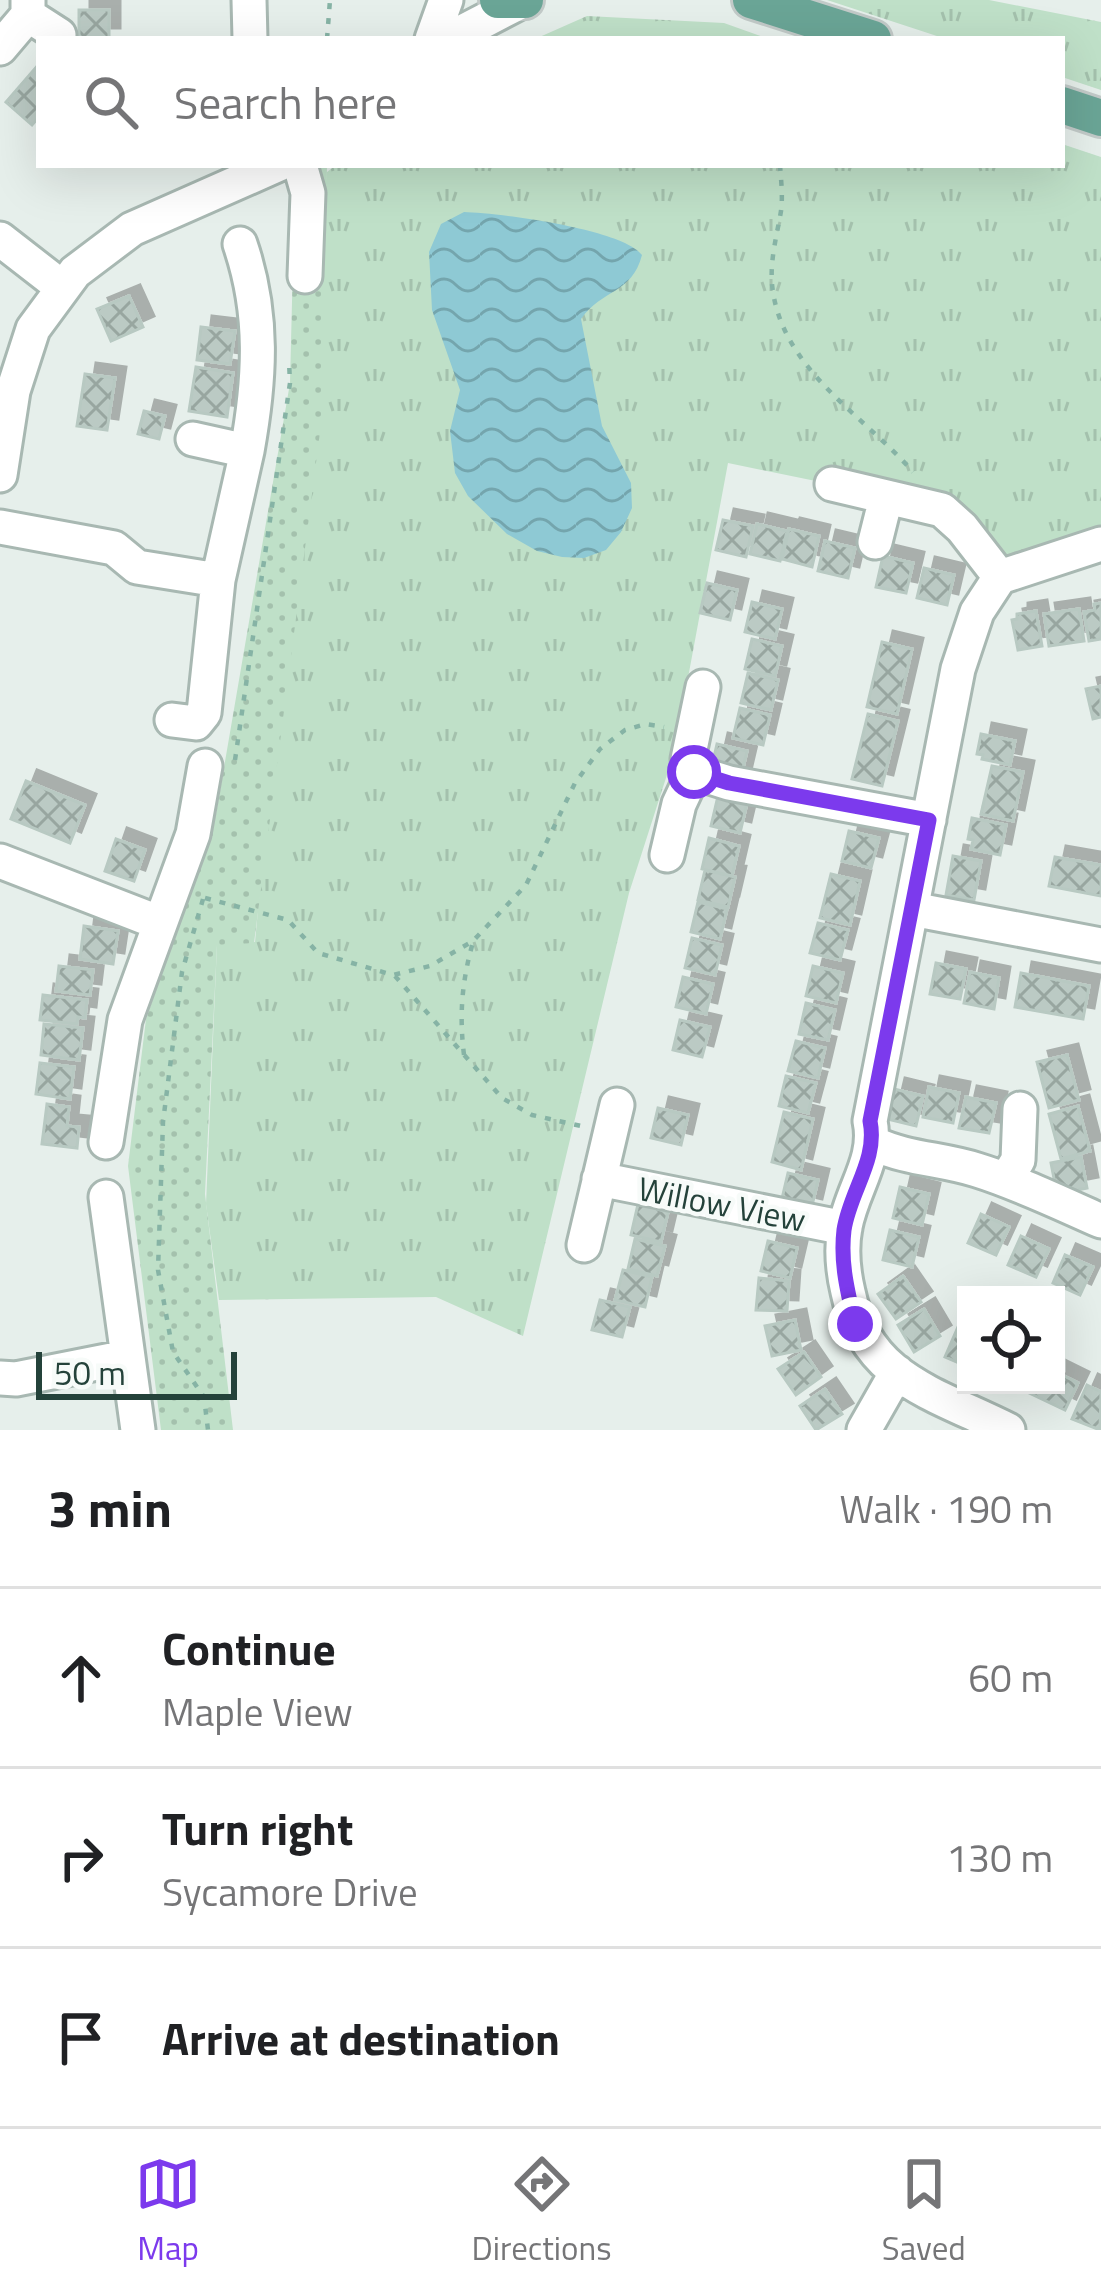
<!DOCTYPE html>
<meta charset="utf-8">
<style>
body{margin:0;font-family:"Titillium Web",sans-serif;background:#f6f6f6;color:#202124}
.controls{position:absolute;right:36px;bottom:36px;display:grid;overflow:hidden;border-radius:0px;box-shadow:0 12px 48px #0002}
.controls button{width:108px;height:108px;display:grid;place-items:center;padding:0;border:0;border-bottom:3px solid #e0e0e0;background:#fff;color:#202124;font:60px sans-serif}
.scale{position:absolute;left:36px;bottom:30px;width:201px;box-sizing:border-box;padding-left:12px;border:6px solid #24423a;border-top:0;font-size:33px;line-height:42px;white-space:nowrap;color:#24423a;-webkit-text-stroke:9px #f7fbf9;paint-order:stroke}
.stop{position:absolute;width:36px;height:36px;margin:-27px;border:9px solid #7c3aed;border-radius:50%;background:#fff}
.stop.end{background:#7c3aed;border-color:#fff;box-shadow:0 3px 12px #0008}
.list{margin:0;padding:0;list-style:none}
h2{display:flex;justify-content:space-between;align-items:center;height:156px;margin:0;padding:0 48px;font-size:51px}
h2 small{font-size:39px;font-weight:400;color:#757577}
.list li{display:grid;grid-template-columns:78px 1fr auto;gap:36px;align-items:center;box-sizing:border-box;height:180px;padding:0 48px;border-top:3px solid #e0e0e0}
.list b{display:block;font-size:45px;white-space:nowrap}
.list p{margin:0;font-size:39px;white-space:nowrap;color:#757577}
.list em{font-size:39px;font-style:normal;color:#757577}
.icon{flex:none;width:66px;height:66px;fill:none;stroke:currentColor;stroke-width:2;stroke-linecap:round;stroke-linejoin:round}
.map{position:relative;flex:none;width:1101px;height:1430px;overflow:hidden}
.search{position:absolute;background:#fff;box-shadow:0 12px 48px #0002;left:36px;right:36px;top:36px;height:132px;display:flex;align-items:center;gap:30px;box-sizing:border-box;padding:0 42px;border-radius:0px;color:#757577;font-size:45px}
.sheet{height:696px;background:#fff}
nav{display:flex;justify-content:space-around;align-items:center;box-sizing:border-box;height:168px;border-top:3px solid #e0e0e0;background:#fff;font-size:33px;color:#757577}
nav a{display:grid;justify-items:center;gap:6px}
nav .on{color:#7c3aed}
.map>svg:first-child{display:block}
</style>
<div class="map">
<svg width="1101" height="1430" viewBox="0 0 1101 1430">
<defs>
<pattern id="grass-tufts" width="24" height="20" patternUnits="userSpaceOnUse" patternTransform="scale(3)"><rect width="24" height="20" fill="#bfe0c8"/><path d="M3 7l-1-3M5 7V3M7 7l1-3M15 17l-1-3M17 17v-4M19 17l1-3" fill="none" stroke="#a4c1ad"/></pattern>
<pattern id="park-dots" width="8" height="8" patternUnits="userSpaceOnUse" patternTransform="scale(3)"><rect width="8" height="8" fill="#bfe0c8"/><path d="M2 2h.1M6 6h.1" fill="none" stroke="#a4c1ad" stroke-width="1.8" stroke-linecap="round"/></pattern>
<pattern id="water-waves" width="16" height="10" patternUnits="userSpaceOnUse" patternTransform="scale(3)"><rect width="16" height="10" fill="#8ec9d4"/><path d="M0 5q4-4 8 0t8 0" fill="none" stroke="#74a5ad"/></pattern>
<pattern id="building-cross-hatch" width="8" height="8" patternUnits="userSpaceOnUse" patternTransform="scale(3)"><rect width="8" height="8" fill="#bbcac4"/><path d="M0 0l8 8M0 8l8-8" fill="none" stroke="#98a6a0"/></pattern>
<filter id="shadow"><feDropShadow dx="11" dy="-11" stdDeviation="0" flood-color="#0004"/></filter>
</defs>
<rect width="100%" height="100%" fill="#e6efeb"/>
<path fill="url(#grass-tufts)" d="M 827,0 L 989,0 L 1101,22 L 1101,90 L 1062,77 L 1062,39 L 946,39 Z
M 587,16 L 724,23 L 769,39 L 535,39 Z
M 1062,144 L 1101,157 L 1101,528 L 1004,563 L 967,512 L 728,463 L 674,753 L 629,893 L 523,1336 L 436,1297 L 219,1300 L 206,1204 L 217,944 L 255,942 L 327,172 L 336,165 L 1062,165 Z"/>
<path fill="url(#park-dots)" d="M 315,165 L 327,165 L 324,401 L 254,943 L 217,945 L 205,1194 L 233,1430 L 161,1430 L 128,1166 L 146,1019 L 216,814 L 290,383 L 295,180 Z"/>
<path fill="url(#water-waves)" d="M 464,212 C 499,213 623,229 642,255 C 632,294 602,289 581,319 L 602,426 L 631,483 L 632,508 L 621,532 L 606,550 L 584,558 L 562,557 L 537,551 L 507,534 L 468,496 L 455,473 L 450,431 L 460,390 L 432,310 L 429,252 L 441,224 Z"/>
<path fill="url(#building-cross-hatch)" stroke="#b8c9c2" stroke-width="3" filter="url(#shadow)" d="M 79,10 L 109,10 L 109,39 L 79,39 Z
M 39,64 L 39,117 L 32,125 L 6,102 Z
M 129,296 L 143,327 L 111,341 L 97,309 Z
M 201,327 L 235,331 L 230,364 L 197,360 Z
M 196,367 L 233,373 L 227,417 L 189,411 Z
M 85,374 L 115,378 L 107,430 L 77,426 Z
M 144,411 L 165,416 L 159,439 L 138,434 Z
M 723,520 L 753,526 L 746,557 L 716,550 Z
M 757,524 L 787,531 L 780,561 L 750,554 Z
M 789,529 L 819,536 L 812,567 L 782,559 Z
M 825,541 L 855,548 L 848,578 L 818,571 Z
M 883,556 L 913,563 L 906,593 L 876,587 Z
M 924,568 L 954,575 L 947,605 L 917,598 Z
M 707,583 L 737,590 L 730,620 L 700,613 Z
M 752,602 L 782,609 L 775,639 L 745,632 Z
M 1101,603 L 1101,639 L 1089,641 L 1084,612 L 1095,610 L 1094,604 Z
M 1079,609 L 1084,641 L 1049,646 L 1044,614 Z
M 1036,611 L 1042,646 L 1018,650 L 1012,620 L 1017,619 L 1017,614 Z
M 752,639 L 782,646 L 775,676 L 745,669 Z
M 882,642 L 912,649 L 897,714 L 867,707 Z
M 748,673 L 778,680 L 771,710 L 741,703 Z
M 1101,686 L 1101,717 L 1093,719 L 1086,689 Z
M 740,708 L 770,715 L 763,745 L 733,738 Z
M 868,714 L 898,721 L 882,786 L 852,779 Z
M 981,734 L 1015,741 L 1010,765 L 982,759 L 983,755 L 977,754 Z
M 717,744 L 747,751 L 740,781 L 710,775 Z
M 992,766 L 1023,772 L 1013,821 L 981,814 Z
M 26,781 L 85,805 L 70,843 L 11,819 Z
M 718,796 L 747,803 L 740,833 L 711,826 Z
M 972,818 L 1006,825 L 1000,855 L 971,849 L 973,840 L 968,839 Z
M 849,831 L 879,838 L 871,868 L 842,861 Z
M 709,838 L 739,846 L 732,876 L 702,869 Z
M 116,839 L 145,850 L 134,881 L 105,871 Z
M 953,856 L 981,861 L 974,900 L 946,895 Z
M 1055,857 L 1101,865 L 1101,896 L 1049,886 Z
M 705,870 L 735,877 L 728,907 L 698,900 Z
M 831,874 L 860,881 L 850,925 L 820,918 Z
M 698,902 L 727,909 L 720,939 L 691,932 Z
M 818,923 L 848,930 L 840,960 L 810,953 Z
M 84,926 L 118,931 L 113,964 L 80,959 Z
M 692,938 L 722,945 L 715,975 L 685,968 Z
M 936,963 L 966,969 L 960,999 L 930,994 Z
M 59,966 L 93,970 L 90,995 L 56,991 Z
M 813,966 L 843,973 L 836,1003 L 806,996 Z
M 970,972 L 999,978 L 994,1009 L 964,1003 Z
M 1021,973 L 1089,986 L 1083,1019 L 1015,1007 Z
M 683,977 L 713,984 L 706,1014 L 676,1007 Z
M 43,995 L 87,1000 L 85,1018 L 78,1017 L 77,1024 L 40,1020 Z
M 806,1003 L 835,1010 L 828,1040 L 799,1034 Z
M 680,1020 L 710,1027 L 702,1057 L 673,1050 Z
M 44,1024 L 83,1028 L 79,1060 L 41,1055 Z
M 796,1041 L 825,1048 L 818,1078 L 788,1071 Z
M 1067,1055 L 1079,1100 L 1049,1108 L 1037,1062 Z
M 40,1063 L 74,1067 L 70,1099 L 36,1094 Z
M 786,1076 L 816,1083 L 808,1113 L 779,1106 Z
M 929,1087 L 959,1093 L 953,1123 L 923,1117 Z
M 894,1089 L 923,1096 L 916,1126 L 887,1119 Z
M 966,1097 L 996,1103 L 989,1133 L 959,1128 Z
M 47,1104 L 69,1107 L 67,1126 L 79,1127 L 77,1148 L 42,1144 Z
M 1078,1106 L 1090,1151 L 1061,1159 L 1049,1114 Z
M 658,1108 L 688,1115 L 681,1145 L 651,1138 Z
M 784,1112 L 813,1119 L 801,1170 L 772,1162 Z
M 1081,1157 L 1087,1188 L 1057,1194 L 1051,1163 Z
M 788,1173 L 818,1180 L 811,1210 L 781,1203 Z
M 900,1187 L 929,1194 L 922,1225 L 893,1218 Z
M 638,1204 L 668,1212 L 661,1242 L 631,1235 Z
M 981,1214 L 1009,1227 L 996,1255 L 968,1243 Z
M 890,1230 L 919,1237 L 912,1267 L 883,1260 Z
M 1021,1236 L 1049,1249 L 1036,1277 L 1008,1265 Z
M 635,1239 L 665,1246 L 657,1276 L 628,1269 Z
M 768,1241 L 797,1248 L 790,1278 L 761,1271 Z
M 1065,1255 L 1093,1267 L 1080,1295 L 1053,1283 Z
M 623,1270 L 652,1277 L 645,1307 L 615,1300 Z
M 903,1276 L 921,1302 L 896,1319 L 878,1294 Z
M 759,1278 L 789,1281 L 787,1311 L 756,1310 Z
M 600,1300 L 630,1307 L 622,1337 L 592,1330 Z
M 924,1309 L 940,1336 L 914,1352 L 898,1325 Z
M 795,1320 L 801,1350 L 772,1356 L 765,1326 Z
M 958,1327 L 966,1330 L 966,1366 L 945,1357 Z
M 804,1352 L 821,1377 L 796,1395 L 778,1369 Z
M 1056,1372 L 1078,1383 L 1065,1410 L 1021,1389 L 1023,1385 L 1056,1385 Z
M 1087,1385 L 1101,1392 L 1100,1430 L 1072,1419 Z
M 825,1389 L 842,1414 L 816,1430 L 800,1406 Z"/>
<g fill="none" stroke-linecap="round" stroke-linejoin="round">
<g stroke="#a8b8b2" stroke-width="39">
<path id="minor" d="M 28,0 L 28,15 L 59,35
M 249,0 L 250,39
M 432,39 L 446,0
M 449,39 L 520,2
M 0,48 L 28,15
M 300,165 L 308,193 L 305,276
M 0,239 L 63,288
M 240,244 C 264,314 260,379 247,451
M 0,475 L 13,391 L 33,329 L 75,272 L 132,229 L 277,165
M 832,484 L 942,510 L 962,528 L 1000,577
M 0,527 L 114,548 L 137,567 L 218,580
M 875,542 L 886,498
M 703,687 L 688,759 L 694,772 L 729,783 L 929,820
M 172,720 L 196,723 L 204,713 L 218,580 L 247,451 L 193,439
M 667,855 L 679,804 L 694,772
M 0,861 L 160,923
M 912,909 L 1101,945
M 106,1142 L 125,1020 L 193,834 L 205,766
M 875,1144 C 907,1159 943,1159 977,1170 C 1019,1183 1060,1203 1101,1221
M 599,1179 L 845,1228
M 1006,1180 L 1018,1160 L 1020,1109
M 106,1197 L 138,1430
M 584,1245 L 617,1105
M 0,1378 L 16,1379 L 127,1357
M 864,1430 L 897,1372
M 1008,1430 C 937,1394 866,1380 848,1292 C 843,1271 841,1248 845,1227 C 852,1189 878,1159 870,1121 L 958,669 L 977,612 L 1000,577 L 1101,544"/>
</g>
<g stroke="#c2cac8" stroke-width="42">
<path id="major" d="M 498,0 L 525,0
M 751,0 L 873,39
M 1062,105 L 1101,118"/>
</g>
<path stroke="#86b3a5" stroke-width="4.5" stroke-dasharray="6 9" stroke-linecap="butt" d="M 327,39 L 330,0
M 780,165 C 781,180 783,196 781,211 C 777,235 770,259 772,284 C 780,369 863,414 913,472
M 235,760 L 290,383 L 289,361
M 205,898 L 288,920 L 318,953 L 393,975 L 430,966 L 473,941 L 526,885 L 575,783 L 600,749 L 625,730 L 646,724 L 664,727
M 203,899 L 182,972 L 163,1122 L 158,1270 L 173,1352 L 204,1397 L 208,1430
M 395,976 L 502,1098 L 532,1115 L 581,1126
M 464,1055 C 459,1014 462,981 473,942"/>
<use href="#minor" stroke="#fff" stroke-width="33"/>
<use href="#major" stroke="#6aa596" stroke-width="36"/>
</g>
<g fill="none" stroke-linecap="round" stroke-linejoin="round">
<path stroke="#7c3aed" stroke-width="15" d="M 694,772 L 729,783 L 929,820 L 870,1121 C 878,1160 850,1191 844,1230 C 840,1263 848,1293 855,1324"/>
</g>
<g text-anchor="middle" stroke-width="9" stroke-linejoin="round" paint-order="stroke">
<g font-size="33" fill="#24423a" stroke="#f7fbf9">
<text transform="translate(722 1204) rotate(11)" y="12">Willow View</text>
</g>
</g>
</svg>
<div class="controls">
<button><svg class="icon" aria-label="locate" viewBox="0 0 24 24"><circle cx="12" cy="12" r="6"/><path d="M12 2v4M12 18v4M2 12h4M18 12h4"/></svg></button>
</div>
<div class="scale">50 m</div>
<div class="stop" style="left:694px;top:772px"></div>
<div class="stop end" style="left:855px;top:1324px"></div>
<div class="search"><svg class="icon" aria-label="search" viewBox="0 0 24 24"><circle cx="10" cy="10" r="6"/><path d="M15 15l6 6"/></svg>Search here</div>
</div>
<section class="sheet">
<h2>3 min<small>Walk · 190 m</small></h2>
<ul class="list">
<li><svg class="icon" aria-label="ahead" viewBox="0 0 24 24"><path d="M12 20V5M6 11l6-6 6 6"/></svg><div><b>Continue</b><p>Maple View</p></div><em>60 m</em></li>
<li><svg class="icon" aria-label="right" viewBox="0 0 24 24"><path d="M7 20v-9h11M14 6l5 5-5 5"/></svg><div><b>Turn right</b><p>Sycamore Drive</p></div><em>130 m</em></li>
<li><svg class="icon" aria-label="arrive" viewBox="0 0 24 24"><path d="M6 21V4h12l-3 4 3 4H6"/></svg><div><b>Arrive at destination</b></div></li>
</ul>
</section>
<nav>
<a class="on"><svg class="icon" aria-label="map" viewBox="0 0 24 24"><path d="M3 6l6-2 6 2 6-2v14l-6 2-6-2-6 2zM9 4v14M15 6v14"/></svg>Map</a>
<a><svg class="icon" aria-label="directions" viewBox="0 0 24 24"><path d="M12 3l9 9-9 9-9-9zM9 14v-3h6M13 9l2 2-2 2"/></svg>Directions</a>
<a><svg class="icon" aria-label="saved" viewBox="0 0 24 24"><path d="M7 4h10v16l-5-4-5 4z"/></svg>Saved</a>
</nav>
